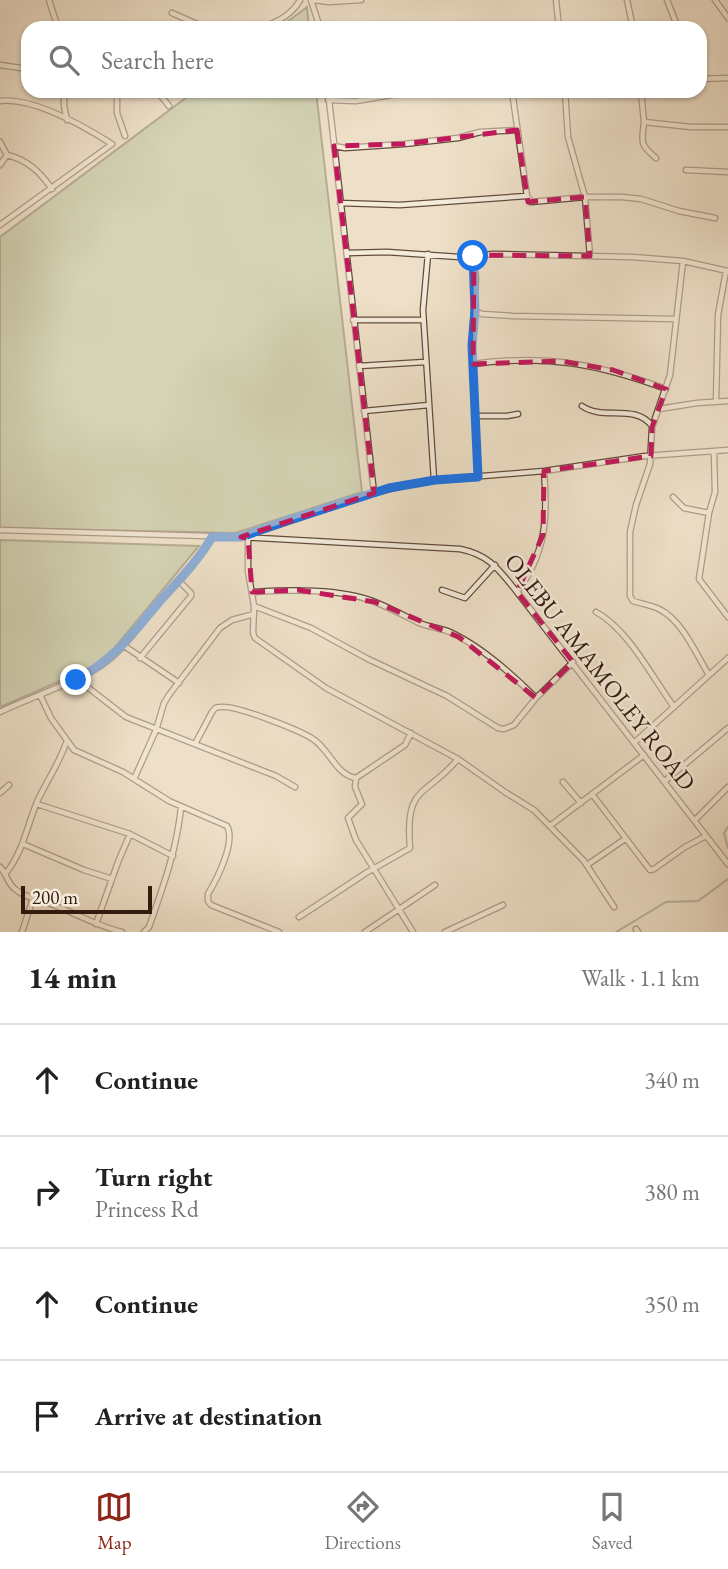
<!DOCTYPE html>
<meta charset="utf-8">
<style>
body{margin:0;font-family:"EB Garamond",serif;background:#f6f6f6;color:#222}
.scale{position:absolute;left:21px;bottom:18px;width:131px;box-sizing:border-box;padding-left:7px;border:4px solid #351a0e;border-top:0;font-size:19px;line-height:24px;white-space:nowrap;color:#351a0e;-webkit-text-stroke:5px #f4ebdb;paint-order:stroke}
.stop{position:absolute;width:21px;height:21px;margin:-16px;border:5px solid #1a73e8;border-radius:50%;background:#fff}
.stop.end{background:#1a73e8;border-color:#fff;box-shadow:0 2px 7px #0008}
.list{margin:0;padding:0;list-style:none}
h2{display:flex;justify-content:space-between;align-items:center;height:91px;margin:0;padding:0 28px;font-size:30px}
h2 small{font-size:23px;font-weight:400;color:#767676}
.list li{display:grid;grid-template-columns:46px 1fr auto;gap:21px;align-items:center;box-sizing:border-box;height:112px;padding:0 28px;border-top:2px solid #e0e0e0}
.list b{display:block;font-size:26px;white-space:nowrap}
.list p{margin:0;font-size:23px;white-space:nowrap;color:#767676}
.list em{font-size:23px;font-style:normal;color:#767676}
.icon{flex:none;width:38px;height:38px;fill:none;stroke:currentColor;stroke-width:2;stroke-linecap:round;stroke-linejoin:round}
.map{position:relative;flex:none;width:728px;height:932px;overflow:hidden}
.search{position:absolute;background:#fff;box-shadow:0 2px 5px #0004;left:21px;right:21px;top:21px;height:77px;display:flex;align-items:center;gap:18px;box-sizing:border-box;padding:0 24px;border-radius:21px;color:#767676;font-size:26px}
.sheet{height:539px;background:#fff}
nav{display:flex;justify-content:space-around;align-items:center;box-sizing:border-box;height:98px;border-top:2px solid #e0e0e0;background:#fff;font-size:19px;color:#767676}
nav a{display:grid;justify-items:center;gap:4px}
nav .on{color:#8f2418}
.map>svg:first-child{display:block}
</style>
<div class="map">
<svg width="728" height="932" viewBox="0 0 728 932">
<rect width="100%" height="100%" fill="#eee0c8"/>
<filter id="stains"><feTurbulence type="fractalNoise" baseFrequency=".00286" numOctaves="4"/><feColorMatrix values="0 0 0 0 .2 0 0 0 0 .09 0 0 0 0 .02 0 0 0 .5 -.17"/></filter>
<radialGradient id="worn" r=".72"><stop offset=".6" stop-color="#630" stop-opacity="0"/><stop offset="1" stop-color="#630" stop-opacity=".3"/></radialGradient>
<path fill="#b3c39b" stroke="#746e54" stroke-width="2" d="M 307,7 L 309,28 L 279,28 Z
M 195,91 L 316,91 L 362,492 L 235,533 L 0,528 L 0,237 Z
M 0,540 L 199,546 L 102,663 L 0,707 Z"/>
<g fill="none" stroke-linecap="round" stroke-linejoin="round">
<path stroke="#717c72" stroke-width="2" d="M 728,827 L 724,833 L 728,848
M 616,932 L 666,902 L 698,901 L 728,879"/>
<g stroke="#634c3c" stroke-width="7">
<path id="minor" d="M 49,0 L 58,28
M 311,0 L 320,28
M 313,0 L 329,2 L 361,0
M 556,0 L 559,28
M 627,0 L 633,28
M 667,0 L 678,28
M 715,0 L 728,18
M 172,13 L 206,28
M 260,28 C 276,23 292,15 300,0
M 0,65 L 28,69
M 700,79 L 728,78
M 64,91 L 64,106 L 67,120
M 117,91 L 117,113 L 125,136
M 157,91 L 169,106
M 328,91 L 374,493
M 512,91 L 527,196 L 531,202 L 585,197 L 622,197 L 641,199 L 679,211 L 715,218
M 565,91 L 568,137 L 585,197 L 590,256
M 641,91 L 644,122 L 691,127 L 728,127
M 328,100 L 356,101 L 415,91
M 0,101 C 33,97 85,127 112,144 L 0,225
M 644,122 C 642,142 639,144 656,158
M 0,142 L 7,155 C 28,160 40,172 52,189
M 334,146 L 345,148 L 404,144 L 458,138 L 480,132 L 517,130
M 0,165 L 7,155
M 686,170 L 728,172
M 340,203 L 400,205 L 527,196
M 347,253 L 387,252 L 459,257 L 494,254 L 632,257 L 683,261 L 728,271
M 428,254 L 423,310 L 434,480
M 473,255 L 476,278 L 472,345 L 478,477
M 683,261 L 670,375 L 652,427 L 650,464 L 636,505 L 630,532 L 630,596 L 633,601 C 642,604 651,605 659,609 C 682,620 696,654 709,675
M 475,311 L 482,314 L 512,316 L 676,319
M 353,320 L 423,320
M 473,364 C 545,354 599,364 666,389
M 359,366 L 425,362
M 716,402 L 718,315 L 726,271
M 582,406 C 603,421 635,403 652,426
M 659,409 L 697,403 L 728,401
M 364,411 L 429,405
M 477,416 L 507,416 L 518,414
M 714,453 L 715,492 L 709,513 L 699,579 L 728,617
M 673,497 L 684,508 L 709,513
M 0,530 L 241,537 L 460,549 C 490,555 499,570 517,592 L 728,864
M 242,537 L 374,493 L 409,484 L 434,480 L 544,471 L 645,456 L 728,450
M 248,538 L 248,571 L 254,606 L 253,633 L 255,638 L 326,688 L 458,759 L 505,792 L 534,810 L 584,861 L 614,907
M 442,590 L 465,598 L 495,565
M 252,592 C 288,590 341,588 375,602 C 390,608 405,616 419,623 C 429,627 440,628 450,632 C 482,647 511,673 536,698
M 517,592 C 546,553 548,518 544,471
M 254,606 L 311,628 L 368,659 L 447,696 L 498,728 L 504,729 L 514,725 L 536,698 L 573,662
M 596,612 C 628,629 652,677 674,707
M 123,645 L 179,683
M 140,658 L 191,596 L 191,593 L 179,581
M 77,679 L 126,717 L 276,776 L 295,787
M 40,695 L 51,718 L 74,750 L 123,772 L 169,801 L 227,826 C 236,842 217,879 208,894 L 208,901 L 211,905 L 279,932
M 0,712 C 31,697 64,687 94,670 C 122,655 140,623 161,600 C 179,579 199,561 212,536
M 411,733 L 405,745 L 356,778 L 355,787 L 362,804 L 348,818 L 356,840 L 413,932
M 635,742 L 728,658
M 195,744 L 212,712 C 215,708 215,707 221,707 C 236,705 299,730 313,739 C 329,749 336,775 356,778
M 134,779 L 156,730 L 164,703 L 169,695 L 220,628 L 232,620 L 254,614
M 665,781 L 728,728
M 563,782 L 581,803
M 0,793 L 9,785
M 592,794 L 650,870 L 654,869 L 685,847 L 706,836
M 37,804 L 130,834 L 173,856
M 695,820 L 728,787
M 551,825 L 644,755
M 23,844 L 84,870 L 112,879
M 587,865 L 625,839
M 0,867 C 7,874 7,883 15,889 C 25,898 39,899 51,904 C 75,913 97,926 122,932
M 6,873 C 23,852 27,826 37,802 C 46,782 59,764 66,743
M 299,917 L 366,873 L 410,848 C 405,784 424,799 458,759
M 96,924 L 118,862 L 130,834
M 636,929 L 638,932
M 22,932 L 33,898
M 144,932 L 149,927 C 163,887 177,849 181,807
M 365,932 L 435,885
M 445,932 L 503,905"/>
</g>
<use href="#minor" stroke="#f4ebdb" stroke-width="4.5"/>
</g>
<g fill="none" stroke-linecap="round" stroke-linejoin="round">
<path stroke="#1a73e8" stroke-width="9" d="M 76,680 C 117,657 131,635 160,601 C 179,580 198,561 212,537 L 241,537 L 280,523 L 389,488 L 435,480 L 478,477 L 472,345 L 475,311 L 473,256"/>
</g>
<path d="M0 0H728V932H0ZM 517,130 L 528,202 L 585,197 L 590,256 L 474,255 L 473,364 L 560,361 L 613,370 L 666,389 L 652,427 L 651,456 L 544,471 L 543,535 L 517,592 L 573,662 L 536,698 L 459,637 L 375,602 L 298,590 L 252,592 L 248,538 L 241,537 L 374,493 L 334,146 L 404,144 Z" fill="#eee0c8" fill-opacity=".55" fill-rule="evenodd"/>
<path fill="none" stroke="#c2185b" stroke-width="5" stroke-dasharray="14 9" stroke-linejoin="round" d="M 517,130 L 528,202 L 585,197 L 590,256 L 474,255 L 473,364 L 560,361 L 613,370 L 666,389 L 652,427 L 651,456 L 544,471 L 543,535 L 517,592 L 573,662 L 536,698 L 459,637 L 375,602 L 298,590 L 252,592 L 248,538 L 241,537 L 374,493 L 334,146 L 404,144 Z"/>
<g text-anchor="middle" stroke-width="5" stroke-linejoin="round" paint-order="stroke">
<g font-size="24" fill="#351a0e" stroke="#f4ebdb">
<text transform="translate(600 672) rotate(52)" y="8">OLEBU AMAMOLEY ROAD</text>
</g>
</g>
<rect width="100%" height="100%" filter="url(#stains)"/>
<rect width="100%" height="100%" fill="url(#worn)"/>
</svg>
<div class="scale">200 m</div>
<div class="stop" style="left:473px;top:256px"></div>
<div class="stop end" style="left:76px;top:680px"></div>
<div class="search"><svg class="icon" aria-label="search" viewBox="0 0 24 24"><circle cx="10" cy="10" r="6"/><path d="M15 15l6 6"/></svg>Search here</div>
</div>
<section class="sheet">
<h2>14 min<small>Walk · 1.1 km</small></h2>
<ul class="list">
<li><svg class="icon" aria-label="ahead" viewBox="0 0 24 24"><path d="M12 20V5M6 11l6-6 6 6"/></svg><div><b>Continue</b></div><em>340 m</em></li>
<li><svg class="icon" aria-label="right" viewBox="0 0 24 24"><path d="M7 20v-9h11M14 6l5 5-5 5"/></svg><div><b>Turn right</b><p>Princess Rd</p></div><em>380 m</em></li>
<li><svg class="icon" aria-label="ahead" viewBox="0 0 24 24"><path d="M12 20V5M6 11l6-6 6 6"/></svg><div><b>Continue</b></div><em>350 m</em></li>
<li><svg class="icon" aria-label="arrive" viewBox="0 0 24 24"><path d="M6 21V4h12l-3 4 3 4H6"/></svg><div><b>Arrive at destination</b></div></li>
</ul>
</section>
<nav>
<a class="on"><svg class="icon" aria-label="map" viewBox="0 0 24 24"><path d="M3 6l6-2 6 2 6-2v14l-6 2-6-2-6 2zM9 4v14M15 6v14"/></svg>Map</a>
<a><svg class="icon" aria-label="directions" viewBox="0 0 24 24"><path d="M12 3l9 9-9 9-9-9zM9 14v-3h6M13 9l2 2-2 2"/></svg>Directions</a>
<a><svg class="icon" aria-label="saved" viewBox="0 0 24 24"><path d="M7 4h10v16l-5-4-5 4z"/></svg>Saved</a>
</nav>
